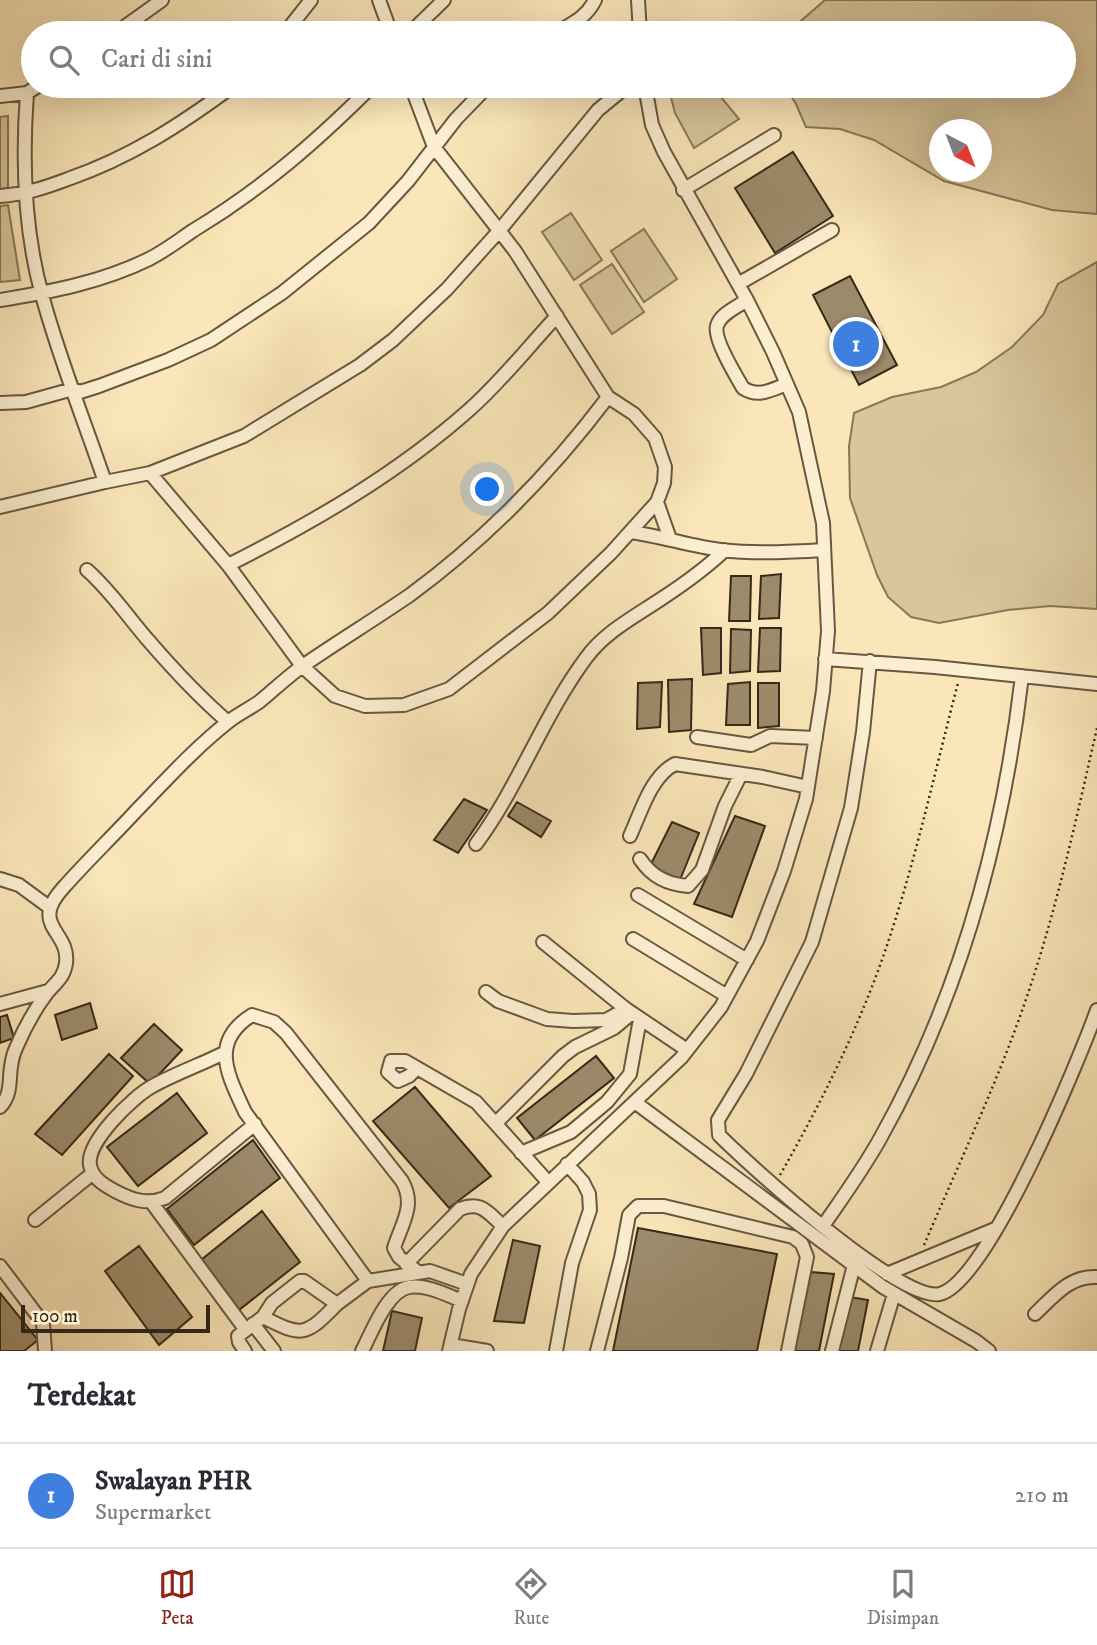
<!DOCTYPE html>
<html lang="id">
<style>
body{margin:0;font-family:"IM FELL DW Pica",serif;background:#f2f2f3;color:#2b2b33}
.compass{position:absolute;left:929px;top:119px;width:63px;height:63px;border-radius:50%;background:#fff;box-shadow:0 7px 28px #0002;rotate:138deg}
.scale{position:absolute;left:21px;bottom:18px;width:189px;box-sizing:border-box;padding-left:7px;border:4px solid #372918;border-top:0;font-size:19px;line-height:24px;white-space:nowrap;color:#372918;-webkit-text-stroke:5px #fcefd1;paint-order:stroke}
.you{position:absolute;left:488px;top:490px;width:24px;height:24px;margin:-18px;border:5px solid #fff;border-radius:50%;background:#1a73e8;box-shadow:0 0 0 10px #1a73e833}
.badge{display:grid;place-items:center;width:46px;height:46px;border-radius:50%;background:#8f2418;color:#fff;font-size:23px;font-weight:700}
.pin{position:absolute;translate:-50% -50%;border:4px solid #fff;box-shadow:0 2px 7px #0006}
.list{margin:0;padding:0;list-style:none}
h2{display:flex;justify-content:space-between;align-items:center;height:91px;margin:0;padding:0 28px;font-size:30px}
h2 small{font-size:23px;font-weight:400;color:#7c7c81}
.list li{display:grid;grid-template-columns:46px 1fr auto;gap:21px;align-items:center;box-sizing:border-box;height:105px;padding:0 28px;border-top:2px solid #e1e1e2}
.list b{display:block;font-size:26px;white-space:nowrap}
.list p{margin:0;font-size:23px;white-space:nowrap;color:#7c7c81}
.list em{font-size:23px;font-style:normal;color:#7c7c81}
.icon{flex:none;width:38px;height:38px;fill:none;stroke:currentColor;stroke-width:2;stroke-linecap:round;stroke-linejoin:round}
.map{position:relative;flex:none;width:1097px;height:1351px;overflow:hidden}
.search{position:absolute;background:#fff;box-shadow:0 7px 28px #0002;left:21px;right:21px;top:21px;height:77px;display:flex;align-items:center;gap:18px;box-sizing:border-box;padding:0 24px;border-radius:38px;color:#7c7c81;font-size:26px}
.sheet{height:196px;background:#fff}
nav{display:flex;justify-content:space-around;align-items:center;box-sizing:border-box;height:98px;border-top:2px solid #e1e1e2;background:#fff;font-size:19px;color:#7c7c81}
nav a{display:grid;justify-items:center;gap:4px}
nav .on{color:#8f2418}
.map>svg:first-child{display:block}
</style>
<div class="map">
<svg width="1097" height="1351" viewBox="0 0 1097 1351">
<rect width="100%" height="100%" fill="#fae6b8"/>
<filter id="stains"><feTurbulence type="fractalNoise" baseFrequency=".00286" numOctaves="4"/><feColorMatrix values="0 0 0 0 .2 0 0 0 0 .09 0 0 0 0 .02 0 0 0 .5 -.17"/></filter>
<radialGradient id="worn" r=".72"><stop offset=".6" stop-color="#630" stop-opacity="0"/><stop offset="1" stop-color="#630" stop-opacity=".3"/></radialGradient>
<path fill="#d9c69d" stroke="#88785a" stroke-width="2" fill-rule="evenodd" d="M 825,0 L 1097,0 L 1097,214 L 1052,210 L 944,181 L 874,140 L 840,129 L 806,127 L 796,104 L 785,86 L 1064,86 L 1064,33 L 787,33 ZM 940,130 L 982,130 L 982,172 L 940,172 Z
M 668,86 L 712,86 L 739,119 L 694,148 L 675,113 Z
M 8,116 L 8,188 L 0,189 L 0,117 Z
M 8,205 L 20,280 L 0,282 L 0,206 Z
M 571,213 L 602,260 L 574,280 L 542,232 Z
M 644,229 L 677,279 L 644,302 L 611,251 Z
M 1097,262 L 1097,609 L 1050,606 L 1008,610 L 939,623 L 911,617 L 888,597 L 877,575 L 850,498 L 849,446 L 854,413 L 892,397 L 941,387 L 976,372 L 1012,347 L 1043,315 L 1058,284 Z
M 612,264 L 644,312 L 612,334 L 580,285 Z"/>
<path fill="#9c8b6b" stroke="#372918" stroke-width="2" d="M 793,152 L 833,216 L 775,253 L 735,188 Z
M 850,276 L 897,365 L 859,385 L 813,295 Z
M 781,574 L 779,618 L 759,619 L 761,576 Z
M 731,576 L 751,576 L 750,621 L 729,621 Z
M 701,628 L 721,628 L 721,673 L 703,675 Z
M 760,628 L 781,628 L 780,671 L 758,672 Z
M 731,629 L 751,630 L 750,671 L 730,673 Z
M 692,679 L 691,730 L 669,732 L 668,680 Z
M 662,682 L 660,727 L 637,729 L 638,683 Z
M 750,682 L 750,725 L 726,725 L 728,684 Z
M 758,683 L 779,683 L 779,726 L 758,728 Z
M 464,799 L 487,810 L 458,853 L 434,840 Z
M 517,802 L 551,821 L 541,837 L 508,816 Z
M 735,816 L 765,826 L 732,917 L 694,904 Z
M 672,822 L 699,833 L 680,880 L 650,866 Z
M 90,1003 L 97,1028 L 62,1040 L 55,1015 Z
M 7,1015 L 14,1038 L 0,1043 L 0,1017 Z
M 154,1024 L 182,1050 L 150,1084 L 121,1058 Z
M 109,1054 L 133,1076 L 62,1155 L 35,1134 Z
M 596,1056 L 614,1078 L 535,1140 L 517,1118 Z
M 415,1087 L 491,1176 L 449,1208 L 373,1121 Z
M 177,1093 L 207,1133 L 138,1186 L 107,1147 Z
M 253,1140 L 280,1178 L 194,1245 L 167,1209 Z
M 262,1211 L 300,1262 L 239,1310 L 201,1260 Z
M 638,1228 L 777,1254 L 757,1351 L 613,1351 Z
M 513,1240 L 540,1246 L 524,1323 L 494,1321 Z
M 139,1246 L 192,1317 L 159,1345 L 105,1271 Z
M 811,1272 L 834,1274 L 819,1351 L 793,1351 Z
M 0,1293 L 38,1340 L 24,1351 L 0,1351 Z
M 850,1297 L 868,1300 L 858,1351 L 837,1351 Z
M 392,1311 L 422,1318 L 415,1351 L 383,1351 Z"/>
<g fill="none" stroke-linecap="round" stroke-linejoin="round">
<g stroke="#685840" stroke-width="16">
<path id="minor" d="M 379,0 L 391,33
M 638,0 L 640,33
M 116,33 L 162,0
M 285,33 L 311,0
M 410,33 L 444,0
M 556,33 C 573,23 586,18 595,0
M 27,93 C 22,160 24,230 42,295 C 59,358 84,420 105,482
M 0,96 L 27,93 L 38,86
M 683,190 L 774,135
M 0,196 C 26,194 44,188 68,179 C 131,157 180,125 233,86
M 738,284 L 832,230
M 0,300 C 51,292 102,282 149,259 C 165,251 179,240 194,230 C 263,188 316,142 372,86
M 747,300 C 737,307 720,314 717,326 C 713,338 736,376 743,388 C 758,398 771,390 787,384
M 0,403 L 26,402 L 73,389 L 80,392 L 99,386 L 168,360 L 211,340 L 282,293 L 369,223 L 408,181 L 456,119 L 488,86
M 150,473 L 228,565 L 302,666 L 335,696 L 365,706 L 404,705 L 449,689 L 548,613 L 611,553 L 657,502 L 664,483 L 665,467 L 655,438 L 634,414 L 608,397 L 515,251 L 434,147 L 411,86
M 657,502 L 670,539
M 0,507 L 105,482 L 150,473 L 244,436 L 360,365 L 393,340 L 447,289 L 499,231 L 598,110 L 627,86
M 630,532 C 661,536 690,546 721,550 C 755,554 790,552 824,550
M 228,565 C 314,522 398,473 469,410 C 501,382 528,347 557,316
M 87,570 C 110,590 128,617 148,640 C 173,669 199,697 228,722
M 825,659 L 935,667 L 1097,684
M 870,661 L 863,732 L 851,808 L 812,942 L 746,1074 L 718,1120 L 719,1135 C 750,1166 901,1303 940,1294 C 988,1282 1079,1060 1097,1010
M 697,737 L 751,745 L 770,736 L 816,738
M 630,836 C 641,812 651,776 675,764 L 763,777 L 808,787
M 476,844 C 519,786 543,716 586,658 C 605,632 634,617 661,599 C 684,584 705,569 725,550
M 640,859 C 652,877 667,884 688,886 L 702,870 L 725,806 L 741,774
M 0,879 L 19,885 L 49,907
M 638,895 L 747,960
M 633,939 L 727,996
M 543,942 L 626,1009 L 687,1050
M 486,992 L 498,1001 L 547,1019 L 573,1021 L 606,1020 L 626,1009
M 0,1004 L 48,991
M 224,1053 C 200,1065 174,1074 151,1087 C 133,1097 86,1142 90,1165 C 92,1178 104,1185 115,1191 C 132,1200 147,1205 165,1198 L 255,1124
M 417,1068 L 409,1076 L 398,1081 L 388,1072 L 391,1061 L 405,1061 L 476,1102 L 548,1182
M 636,1103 L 883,1287 L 976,1341 L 989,1351
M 0,1107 C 16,1090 5,1071 16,1048 C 24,1029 35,1009 47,993 C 56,982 64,978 66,963 C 70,930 28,926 64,887 C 87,861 113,836 137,810 C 166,780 195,748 228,722 C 238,714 249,709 259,702 C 274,690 288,676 304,665 C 339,641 375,619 410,595 C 485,540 552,471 608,397
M 496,1123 L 563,1056 L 575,1047 L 614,1028 L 632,1013
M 521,1153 L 571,1132 L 607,1102 L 630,1074 L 640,1019
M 152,1203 L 245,1329
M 35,1220 L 93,1173
M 823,1226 C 843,1197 864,1168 881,1137 C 961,994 1003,838 1022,676
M 406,1264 L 460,1209 C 482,1201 487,1212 503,1226
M 0,1266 L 43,1323 L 45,1351
M 887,1274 L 995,1229
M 368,1281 L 245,1112 C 228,1075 209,1042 252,1015 L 274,1022 L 286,1033 L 402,1181 C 416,1205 402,1223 394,1248 L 399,1257 L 419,1273
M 1035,1314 C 1053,1297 1070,1275 1097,1277
M 263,1317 C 302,1337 305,1337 337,1304
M 253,1324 L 274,1351
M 451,1345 L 487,1351
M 245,1351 L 239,1342 L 238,1336 L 263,1317 L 272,1303 L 300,1281 L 304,1281 L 337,1304 L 368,1281 L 430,1271 L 467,1284
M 362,1351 C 372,1332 387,1291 409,1287 C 426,1284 447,1295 462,1301
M 449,1351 L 459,1309 L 471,1274 L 503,1226 L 681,1058 L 721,1007 L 757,941 L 784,871 L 806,799 L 823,691 L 828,631 L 823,523 L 799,412 L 773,352 L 747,300 L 664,152 L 652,125 L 645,86
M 556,1351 L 572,1263 L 590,1210 L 589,1194 L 583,1182 L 567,1164
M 597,1351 L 621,1258 L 629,1215 L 638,1206 L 664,1206 L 793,1237 L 802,1244 L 807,1257 L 788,1351
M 832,1351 L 854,1265
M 877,1351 L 894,1294"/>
</g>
<path stroke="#372918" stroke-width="2.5" stroke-dasharray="2 3.5" stroke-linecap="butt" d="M 780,1175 C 816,1112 849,1047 875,979 C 911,883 932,782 958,683
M 924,1245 C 962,1156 1005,1067 1034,975 C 1060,894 1078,811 1097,728"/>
<use href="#minor" stroke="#fcefd1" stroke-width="12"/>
</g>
<rect width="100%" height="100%" filter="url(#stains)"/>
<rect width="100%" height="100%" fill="url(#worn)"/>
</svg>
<svg class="compass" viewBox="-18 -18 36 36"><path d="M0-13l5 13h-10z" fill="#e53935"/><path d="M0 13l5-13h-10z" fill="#7c7c81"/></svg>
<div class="scale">100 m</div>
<div class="you"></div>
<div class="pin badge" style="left:856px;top:344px;background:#3f7fe0">1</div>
<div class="search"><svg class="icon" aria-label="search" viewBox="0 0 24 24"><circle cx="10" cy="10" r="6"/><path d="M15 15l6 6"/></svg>Cari di sini</div>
</div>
<section class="sheet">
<h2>Terdekat<small></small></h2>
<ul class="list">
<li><span class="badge" style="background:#3f7fe0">1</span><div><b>Swalayan PHR</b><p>Supermarket</p></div><em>210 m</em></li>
</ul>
</section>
<nav>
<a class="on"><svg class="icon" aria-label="map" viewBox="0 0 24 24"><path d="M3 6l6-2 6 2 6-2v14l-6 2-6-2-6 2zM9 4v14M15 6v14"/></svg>Peta</a>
<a><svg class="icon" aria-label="directions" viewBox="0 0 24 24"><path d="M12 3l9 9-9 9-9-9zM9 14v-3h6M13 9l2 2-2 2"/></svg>Rute</a>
<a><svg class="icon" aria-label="saved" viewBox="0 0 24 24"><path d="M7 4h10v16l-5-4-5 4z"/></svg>Disimpan</a>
</nav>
